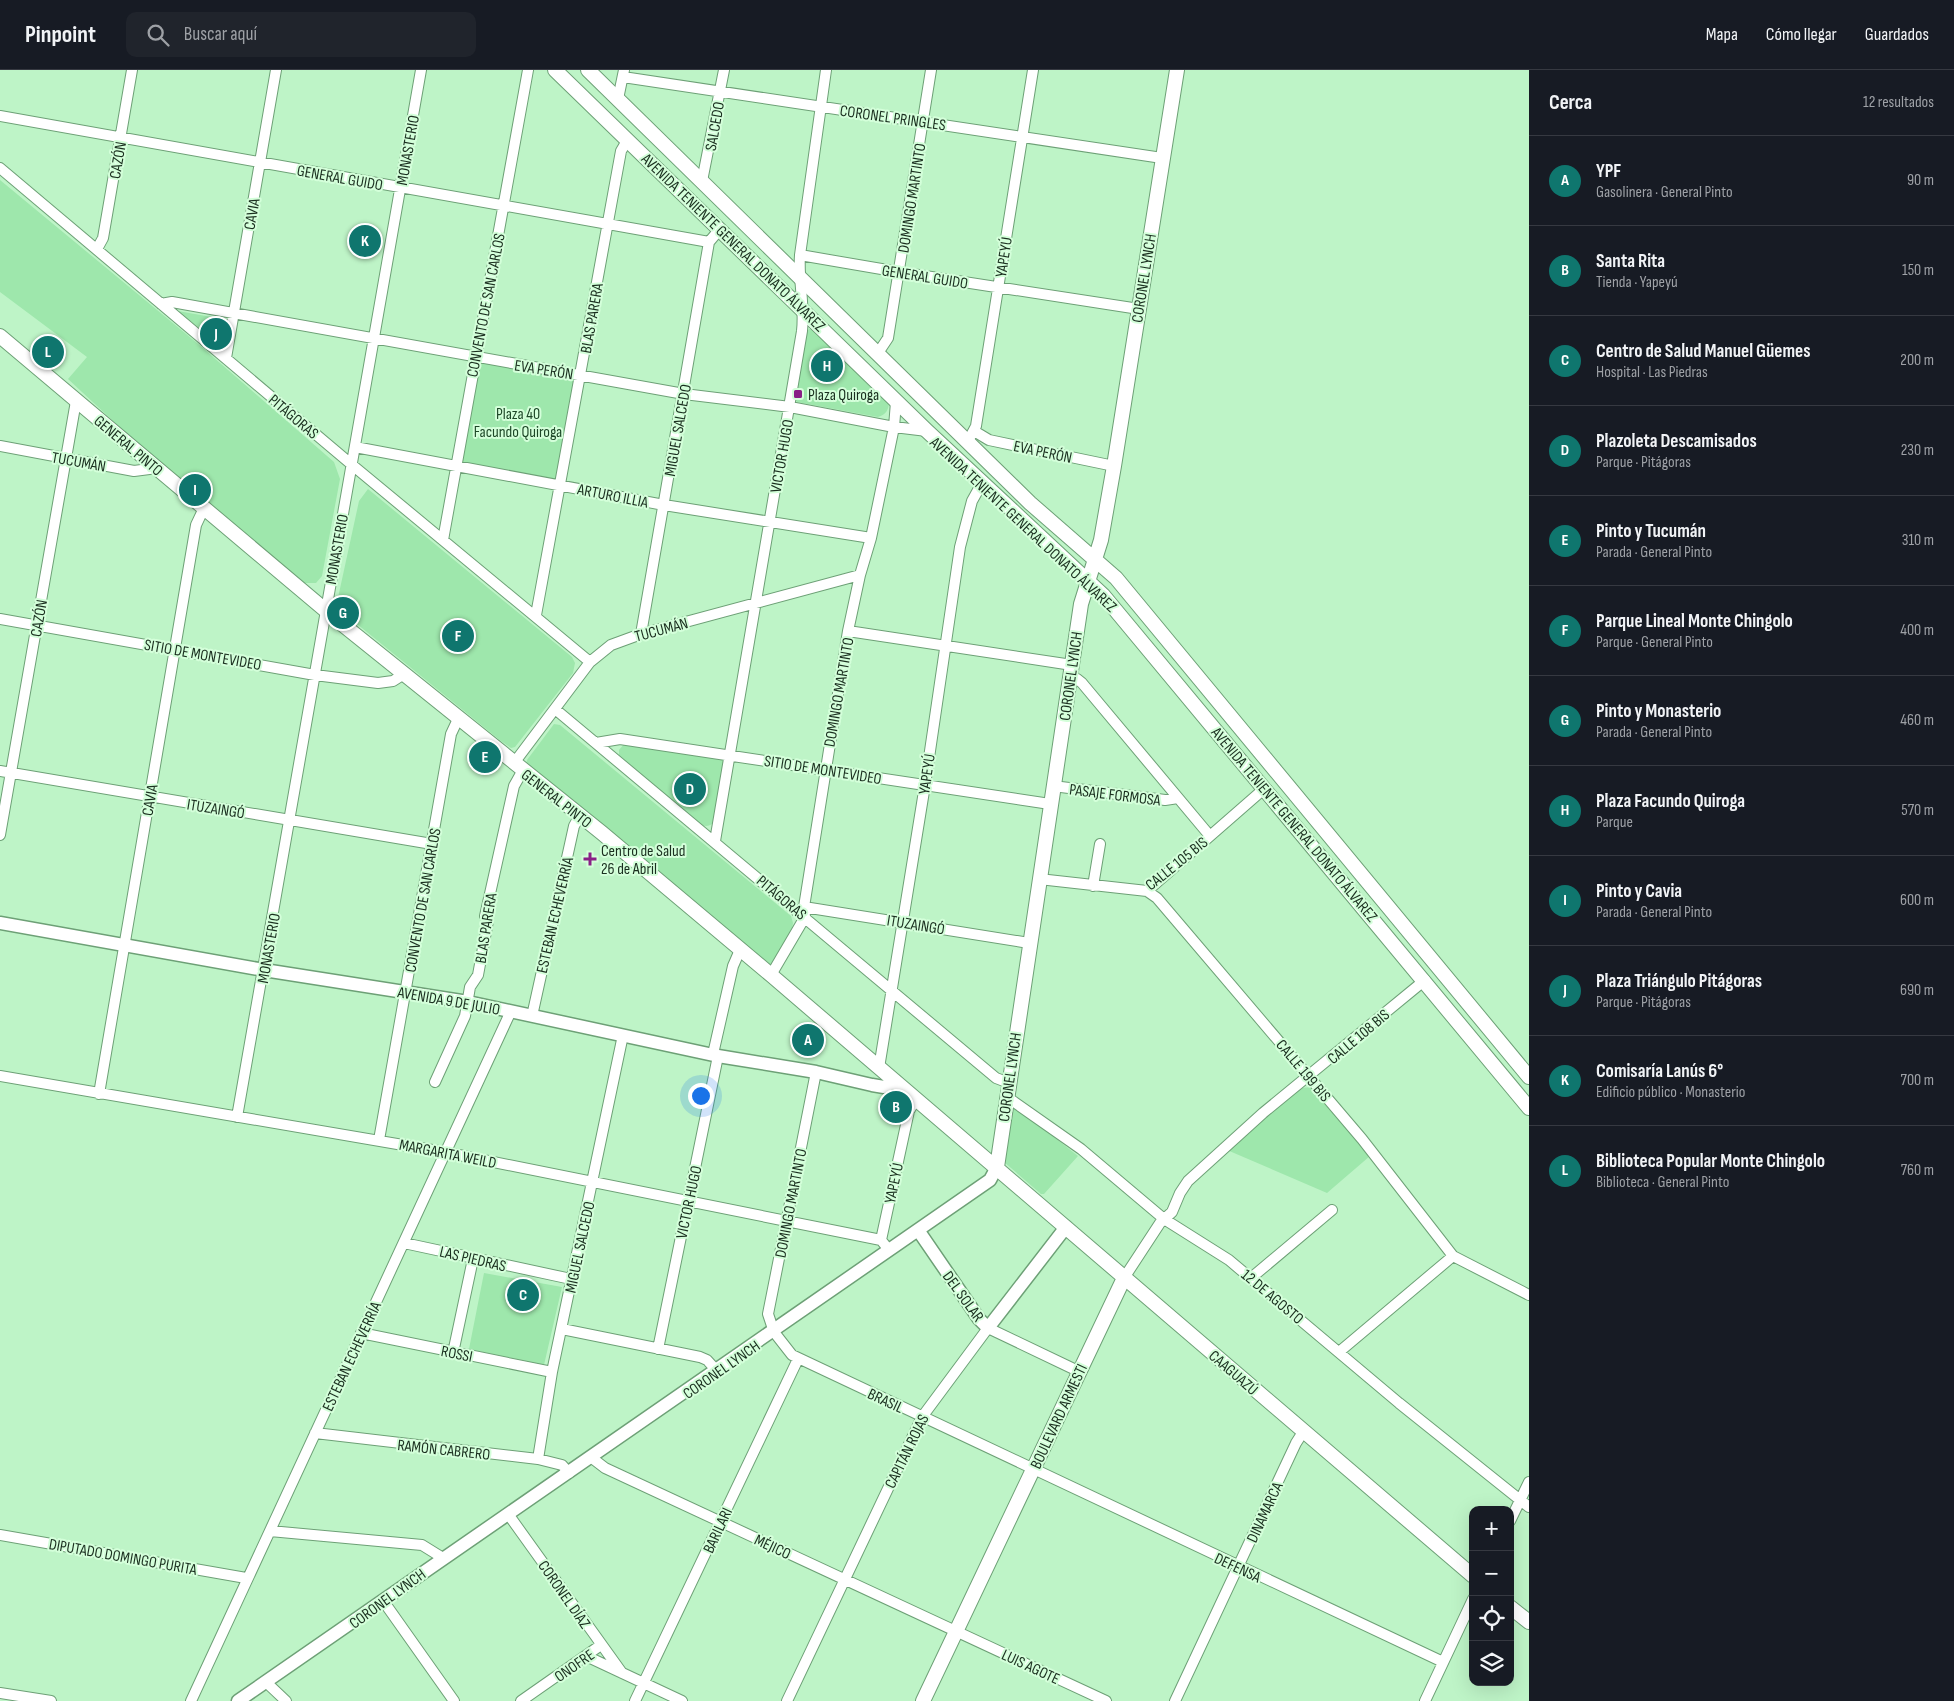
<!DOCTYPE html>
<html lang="es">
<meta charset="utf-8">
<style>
body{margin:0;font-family:"Sofia Sans Condensed",sans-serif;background:#20242c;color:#f1f3f6}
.controls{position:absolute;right:15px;bottom:15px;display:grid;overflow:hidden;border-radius:10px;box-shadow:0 5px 20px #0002}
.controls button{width:45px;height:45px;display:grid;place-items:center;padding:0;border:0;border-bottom:1px solid #363941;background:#171b24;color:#f1f3f6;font:25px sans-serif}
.you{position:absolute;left:700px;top:1025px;width:18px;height:18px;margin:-12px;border:4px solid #fff;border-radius:50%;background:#1a73e8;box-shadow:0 0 0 8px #1a73e833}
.badge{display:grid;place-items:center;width:32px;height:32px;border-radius:50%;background:#0f766e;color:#fff;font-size:16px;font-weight:700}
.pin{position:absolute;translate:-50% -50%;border:2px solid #fff;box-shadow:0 1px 5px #0006}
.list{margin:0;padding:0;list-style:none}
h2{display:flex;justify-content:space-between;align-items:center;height:65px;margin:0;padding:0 20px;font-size:21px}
h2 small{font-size:16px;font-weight:400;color:#9ea1a6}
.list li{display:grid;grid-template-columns:32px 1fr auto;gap:15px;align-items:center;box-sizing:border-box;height:90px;padding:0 20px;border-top:1px solid #363941}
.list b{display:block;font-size:19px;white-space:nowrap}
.list p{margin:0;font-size:16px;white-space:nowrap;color:#9ea1a6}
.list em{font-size:16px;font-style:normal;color:#9ea1a6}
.icon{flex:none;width:28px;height:28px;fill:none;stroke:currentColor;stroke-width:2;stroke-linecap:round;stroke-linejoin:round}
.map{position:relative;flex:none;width:1529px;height:1631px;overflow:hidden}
header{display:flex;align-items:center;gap:30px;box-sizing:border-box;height:70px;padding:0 25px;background:#171b24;border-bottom:1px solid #363941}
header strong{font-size:24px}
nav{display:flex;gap:28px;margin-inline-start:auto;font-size:18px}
.search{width:350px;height:45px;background:#20242c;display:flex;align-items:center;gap:12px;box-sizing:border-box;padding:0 18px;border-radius:10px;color:#9ea1a6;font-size:19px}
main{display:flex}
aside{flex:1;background:#171b24}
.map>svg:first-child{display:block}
</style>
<header>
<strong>Pinpoint</strong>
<div class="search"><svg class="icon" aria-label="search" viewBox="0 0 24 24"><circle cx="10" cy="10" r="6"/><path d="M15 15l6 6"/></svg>Buscar aquí</div>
<nav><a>Mapa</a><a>Cómo llegar</a><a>Guardados</a></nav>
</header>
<main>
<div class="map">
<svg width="1529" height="1631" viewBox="0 0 1529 1631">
<rect width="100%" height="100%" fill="#bef4c7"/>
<path fill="#9ee7ac" d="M 0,110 L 197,273 L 334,392 L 340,409 L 322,506 L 316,513 L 304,513 L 125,362 L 68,309 L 87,287 L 0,222 Z
M 178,241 L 223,249 L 227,252 L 223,277 Z
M 809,259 L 813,259 L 889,332 C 889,339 886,345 878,347 L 797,332 L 795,330 L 806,264 Z
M 475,287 L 581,305 L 561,416 L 457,397 Z
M 368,419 L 572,587 L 575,593 L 573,603 L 515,677 L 511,678 L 501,671 L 336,537 L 359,431 Z
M 554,654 L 560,655 L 791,846 L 793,853 L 792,859 L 771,894 L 768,894 L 526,694 L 527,690 Z
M 625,673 L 726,689 L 716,750 C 711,756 708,757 701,755 L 619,685 L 619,680 Z
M 1312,1017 L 1370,1086 L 1327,1123 L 1227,1080 L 1302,1018 Z
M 1012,1037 L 1016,1037 L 1078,1086 L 1044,1124 L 1041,1124 L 1004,1092 Z
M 484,1203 L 562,1217 L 544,1295 L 469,1279 Z"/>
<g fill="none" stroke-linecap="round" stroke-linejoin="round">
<g stroke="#6da076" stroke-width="12">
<path id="minor" d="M 623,7 L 1162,88
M 618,29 L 624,0
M 0,46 L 709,172
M 0,98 L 351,394 L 590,592
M 702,111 L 724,0
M 97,179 L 103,168 L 132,0
M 800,185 L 899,202 L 1139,239
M 161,234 L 172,232 L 684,324 L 790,337 L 894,357 L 927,361
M 878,283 L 888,268 L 931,0
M 226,288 L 276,0
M 974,361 L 989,370 L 1114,396
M 968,371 L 976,356 L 1033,0
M 0,376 L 134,401 L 157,398
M 355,377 L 664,435 L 871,468
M 443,470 L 528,0
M 536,545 L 621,81 L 628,69
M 0,549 L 315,605 L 378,613 L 393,611 L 404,604
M 848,561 L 1072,595
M 641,564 L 709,172 L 720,159
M 1070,608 L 1077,609 L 1082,613 L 1210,766
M 555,639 L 996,1008 L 1009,1013
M 596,673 L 620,669 L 1050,734
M 514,693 L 590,592 L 611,575 L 641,564 L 860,505
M 0,701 L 432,774
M 1053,716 L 1165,730 L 1178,728
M 0,765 L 76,331
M 715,771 L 802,261 C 805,235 798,210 800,185 L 826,0
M 1039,809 L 1147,821 L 1265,718
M 1093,816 L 1100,774
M 1147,821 L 1157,828 L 1362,1069 L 1453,1186 L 1529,1225
M 804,837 L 1029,873
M 771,905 L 805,847 L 804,837 L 848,561 L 860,505 L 871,468 L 894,357 L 896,332
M 532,946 L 574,756 L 580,745
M 713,984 L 733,896 L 740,880
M 879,998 L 925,715 L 960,477 L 972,431 L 982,413
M 816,1002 L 768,1244 L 774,1262 L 792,1285 L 1443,1592
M 0,1006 L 444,1082 L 881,1170 L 889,1180
M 435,1012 L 465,946 L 470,917 L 478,905 L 488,851 L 485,846 L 514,716 L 523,700
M 99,1024 L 196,455 L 204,438
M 1007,1027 L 1081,1079 L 1164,1149 L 1229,1190 L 1399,1333 L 1529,1437
M 237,1047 L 421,0
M 379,1070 L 451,664 L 458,649
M 881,1170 L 909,1041 L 916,1029
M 404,1173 L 571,1209
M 1124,1208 L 1160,1153 L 1172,1142 L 1180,1123 L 1188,1111 L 1263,1043 L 1425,910
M 1251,1208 L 1332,1140
M 562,1259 L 700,1287 L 707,1290 L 717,1301
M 361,1263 L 552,1302
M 658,1279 L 718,986
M 1339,1282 L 1453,1186
M 453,1283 L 473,1189
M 315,1363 L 538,1389 L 562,1395 L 569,1403
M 592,1388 L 605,1398 L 1106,1631
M 538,1389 L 552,1302 L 623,965
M 508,1444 L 622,1603
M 1510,1451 L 1529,1412
M 270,1461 L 422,1475 L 443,1488
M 0,1465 L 246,1508
M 384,1532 L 454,1631
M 586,1586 L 682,1631
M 266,1612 L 286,1631
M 0,1623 L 51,1631
M 191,1631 L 511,941
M 521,1631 L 601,1575
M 635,1631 L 798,1289
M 787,1631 L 922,1347 L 988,1258 L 1078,1301
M 1175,1631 L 1296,1373 L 1303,1362
M 1425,1631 L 1473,1529"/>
</g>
<g stroke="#6da076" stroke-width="15">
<path id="tertiary" d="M 0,853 L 264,900 L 468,932 L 718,986 L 816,1002 L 872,1015 L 884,1017 L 895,1011
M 918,1160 L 979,1249 L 988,1258 L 1066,1157
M 238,1631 L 990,1110 L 997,1097"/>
</g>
<g stroke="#6da076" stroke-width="16">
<path id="secondary" d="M 555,0 L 927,361 L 1103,525 L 1529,1038
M 588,0 L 1030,433 L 1116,508 L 1529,1007
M 0,266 L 337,550 L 602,763 L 771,905 L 1473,1506
M 997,1097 L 1081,534 L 1101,470 L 1114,396 L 1177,0
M 1510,1537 L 1529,1552
M 923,1631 L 1124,1208"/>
</g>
<use href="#minor" stroke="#fff" stroke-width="10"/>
<use href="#tertiary" stroke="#fff" stroke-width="12"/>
<use href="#secondary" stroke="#fff" stroke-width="14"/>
</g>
<g fill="#892086" stroke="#d4ffda" stroke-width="2">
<rect x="793" y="319" width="10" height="10" rx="2.5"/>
<path d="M587.5 781.5h5v5h5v5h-5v5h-5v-5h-5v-5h5z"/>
</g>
<g text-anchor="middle" stroke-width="4" stroke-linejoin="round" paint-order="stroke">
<g font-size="16" fill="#1a2f1f" stroke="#d4ffda">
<text transform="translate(893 47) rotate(8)" y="6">CORONEL PRINGLES</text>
<text transform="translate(714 56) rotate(-80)" y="6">SALCEDO</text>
<text transform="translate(407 80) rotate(-80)" y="6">MONASTERIO</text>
<text transform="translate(117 90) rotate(-80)" y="6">CAZÓN</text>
<text transform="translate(340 107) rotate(10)" y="6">GENERAL GUIDO</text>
<text transform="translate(911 128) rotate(-81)" y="6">DOMINGO MARTINTO</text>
<text transform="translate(251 144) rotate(-80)" y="6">CAVIA</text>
<text transform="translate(734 172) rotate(44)" y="6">AVENIDA TENIENTE GENERAL DONATO ÁLVAREZ</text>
<text transform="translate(1003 187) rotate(-81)" y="6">YAPEYÚ</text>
<text transform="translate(925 206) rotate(9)" y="6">GENERAL GUIDO</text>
<text transform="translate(1143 208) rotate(-81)" y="6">CORONEL LYNCH</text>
<text transform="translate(485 235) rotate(-79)" y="6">CONVENTO DE SAN CARLOS</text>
<text transform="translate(591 248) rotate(-80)" y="6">BLAS PARERA</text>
<text transform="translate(544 299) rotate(9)" y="6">EVA PERÓN</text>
<text transform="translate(294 346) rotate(40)" y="6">PITÁGORAS</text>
<text transform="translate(677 360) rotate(-80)" y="6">MIGUEL SALCEDO</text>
<text transform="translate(129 375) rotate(40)" y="6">GENERAL PINTO</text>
<text transform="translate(1043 381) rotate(12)" y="6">EVA PERÓN</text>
<text transform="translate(781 386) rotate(-80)" y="6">VICTOR HUGO</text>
<text transform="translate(79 391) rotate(10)" y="6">TUCUMÁN</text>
<text transform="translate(613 425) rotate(11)" y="6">ARTURO ILLIA</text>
<text transform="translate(1024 454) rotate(43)" y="6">AVENIDA TENIENTE GENERAL DONATO ÁLVAREZ</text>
<text transform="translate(336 479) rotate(-80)" y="6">MONASTERIO</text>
<text transform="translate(38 548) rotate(-80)" y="6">CAZÓN</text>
<text transform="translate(661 559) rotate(-15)" y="6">TUCUMÁN</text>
<text transform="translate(203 584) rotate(10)" y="6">SITIO DE MONTEVIDEO</text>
<text transform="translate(1070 606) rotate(-82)" y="6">CORONEL LYNCH</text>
<text transform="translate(838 622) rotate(-80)" y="6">DOMINGO MARTINTO</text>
<text transform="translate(823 699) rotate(9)" y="6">SITIO DE MONTEVIDEO</text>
<text transform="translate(926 704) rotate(-82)" y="6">YAPEYÚ</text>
<text transform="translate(1115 724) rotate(7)" y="6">PASAJE FORMOSA</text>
<text transform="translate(557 728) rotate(38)" y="6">GENERAL PINTO</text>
<text transform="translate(149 730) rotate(-80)" y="6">CAVIA</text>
<text transform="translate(216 738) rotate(9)" y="6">ITUZAINGÓ</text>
<text transform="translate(1295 754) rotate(50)" y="6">AVENIDA TENIENTE GENERAL DONATO ÁLVAREZ</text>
<text transform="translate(1176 793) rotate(-39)" y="6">CALLE 105 BIS</text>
<text transform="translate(782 827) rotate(40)" y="6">PITÁGORAS</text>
<text transform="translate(422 830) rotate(-80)" y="6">CONVENTO DE SAN CARLOS</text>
<text transform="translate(554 845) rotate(-77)" y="6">ESTEBAN ECHEVERRÍA</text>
<text transform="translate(916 854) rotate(9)" y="6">ITUZAINGÓ</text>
<text transform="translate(485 858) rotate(-81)" y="6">BLAS PARERA</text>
<text transform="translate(268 878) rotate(-80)" y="6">MONASTERIO</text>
<text transform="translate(449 930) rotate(10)" y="6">AVENIDA 9 DE JULIO</text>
<text transform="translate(1358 966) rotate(-40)" y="6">CALLE 108 BIS</text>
<text transform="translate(1304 1000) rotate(50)" y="6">CALLE 199 BIS</text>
<text transform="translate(1009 1007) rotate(-82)" y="6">CORONEL LYNCH</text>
<text transform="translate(448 1083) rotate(11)" y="6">MARGARITA WEILD</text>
<text transform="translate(893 1113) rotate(-78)" y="6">YAPEYÚ</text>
<text transform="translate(688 1132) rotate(-78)" y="6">VICTOR HUGO</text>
<text transform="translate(790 1133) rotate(-79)" y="6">DOMINGO MARTINTO</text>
<text transform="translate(579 1177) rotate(-78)" y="6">MIGUEL SALCEDO</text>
<text transform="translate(473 1188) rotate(13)" y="6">LAS PIEDRAS</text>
<text transform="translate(964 1226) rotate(54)" y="6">DEL SOLAR</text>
<text transform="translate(1273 1226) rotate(40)" y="6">12 DE AGOSTO</text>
<text transform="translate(457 1283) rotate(11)" y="6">ROSSI</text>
<text transform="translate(351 1286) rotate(-65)" y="6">ESTEBAN ECHEVERRÍA</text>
<text transform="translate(721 1299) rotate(-35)" y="6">CORONEL LYNCH</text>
<text transform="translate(1234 1302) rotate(41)" y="6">CAAGUAZÚ</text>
<text transform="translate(886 1330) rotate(25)" y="6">BRASIL</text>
<text transform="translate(1058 1346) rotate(-65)" y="6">BOULEVARD ARMESTI</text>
<text transform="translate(444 1379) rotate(6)" y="6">RAMÓN CABRERO</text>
<text transform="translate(906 1381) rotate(-64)" y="6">CAPITÁN ROJAS</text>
<text transform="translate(1264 1442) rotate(-65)" y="6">DINAMARCA</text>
<text transform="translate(717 1460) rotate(-65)" y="6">BARILARI</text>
<text transform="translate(773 1476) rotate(25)" y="6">MÉJICO</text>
<text transform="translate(123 1486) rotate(10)" y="6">DIPUTADO DOMINGO PURITA</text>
<text transform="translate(1238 1497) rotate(25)" y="6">DEFENSA</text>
<text transform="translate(565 1524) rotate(55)" y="6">CORONEL DÍAZ</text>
<text transform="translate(387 1528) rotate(-36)" y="6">CORONEL LYNCH</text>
<text transform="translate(574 1595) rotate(-35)" y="6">ONOFRE</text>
<text transform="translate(1031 1596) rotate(25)" y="6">LUIS AGOTE</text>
</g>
<g font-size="16" fill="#1a2f1f" stroke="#d4ffda" text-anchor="start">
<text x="808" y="330">Plaza Quiroga</text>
<text x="601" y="786">Centro de Salud<tspan x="601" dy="18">26 de Abril</tspan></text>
</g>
<g font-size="16" fill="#1d4727" stroke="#d4ffda">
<text x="518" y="349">Plaza 40<tspan x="518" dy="18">Facundo Quiroga</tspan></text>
</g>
</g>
</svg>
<div class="controls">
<button>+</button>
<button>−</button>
<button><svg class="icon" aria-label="locate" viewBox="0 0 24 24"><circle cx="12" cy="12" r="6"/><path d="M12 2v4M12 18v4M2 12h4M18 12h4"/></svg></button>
<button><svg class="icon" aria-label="layers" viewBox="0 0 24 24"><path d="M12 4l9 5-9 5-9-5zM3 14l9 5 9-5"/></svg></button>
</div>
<div class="you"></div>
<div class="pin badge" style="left:808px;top:970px">A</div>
<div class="pin badge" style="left:896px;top:1037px">B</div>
<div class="pin badge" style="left:523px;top:1225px">C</div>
<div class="pin badge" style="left:690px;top:719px">D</div>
<div class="pin badge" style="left:485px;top:687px">E</div>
<div class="pin badge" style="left:458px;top:566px">F</div>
<div class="pin badge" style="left:343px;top:543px">G</div>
<div class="pin badge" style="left:827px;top:296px">H</div>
<div class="pin badge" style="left:195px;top:420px">I</div>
<div class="pin badge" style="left:216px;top:264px">J</div>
<div class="pin badge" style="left:365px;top:171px">K</div>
<div class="pin badge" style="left:48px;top:282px">L</div>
</div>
<aside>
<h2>Cerca<small>12 resultados</small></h2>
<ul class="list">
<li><span class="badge">A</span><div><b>YPF</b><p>Gasolinera · General Pinto</p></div><em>90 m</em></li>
<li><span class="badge">B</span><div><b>Santa Rita</b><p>Tienda · Yapeyú</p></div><em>150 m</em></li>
<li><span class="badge">C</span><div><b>Centro de Salud Manuel Güemes</b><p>Hospital · Las Piedras</p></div><em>200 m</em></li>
<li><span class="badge">D</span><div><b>Plazoleta Descamisados</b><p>Parque · Pitágoras</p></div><em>230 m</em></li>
<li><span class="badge">E</span><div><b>Pinto y Tucumán</b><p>Parada · General Pinto</p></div><em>310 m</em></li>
<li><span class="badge">F</span><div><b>Parque Lineal Monte Chingolo</b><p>Parque · General Pinto</p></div><em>400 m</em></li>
<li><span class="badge">G</span><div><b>Pinto y Monasterio</b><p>Parada · General Pinto</p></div><em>460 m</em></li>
<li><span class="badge">H</span><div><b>Plaza Facundo Quiroga</b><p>Parque</p></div><em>570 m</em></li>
<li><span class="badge">I</span><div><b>Pinto y Cavia</b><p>Parada · General Pinto</p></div><em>600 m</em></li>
<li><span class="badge">J</span><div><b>Plaza Triángulo Pitágoras</b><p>Parque · Pitágoras</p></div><em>690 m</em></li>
<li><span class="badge">K</span><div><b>Comisaría Lanús 6°</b><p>Edificio público · Monasterio</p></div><em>700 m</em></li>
<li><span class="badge">L</span><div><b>Biblioteca Popular Monte Chingolo</b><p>Biblioteca · General Pinto</p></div><em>760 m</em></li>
</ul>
</aside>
</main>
